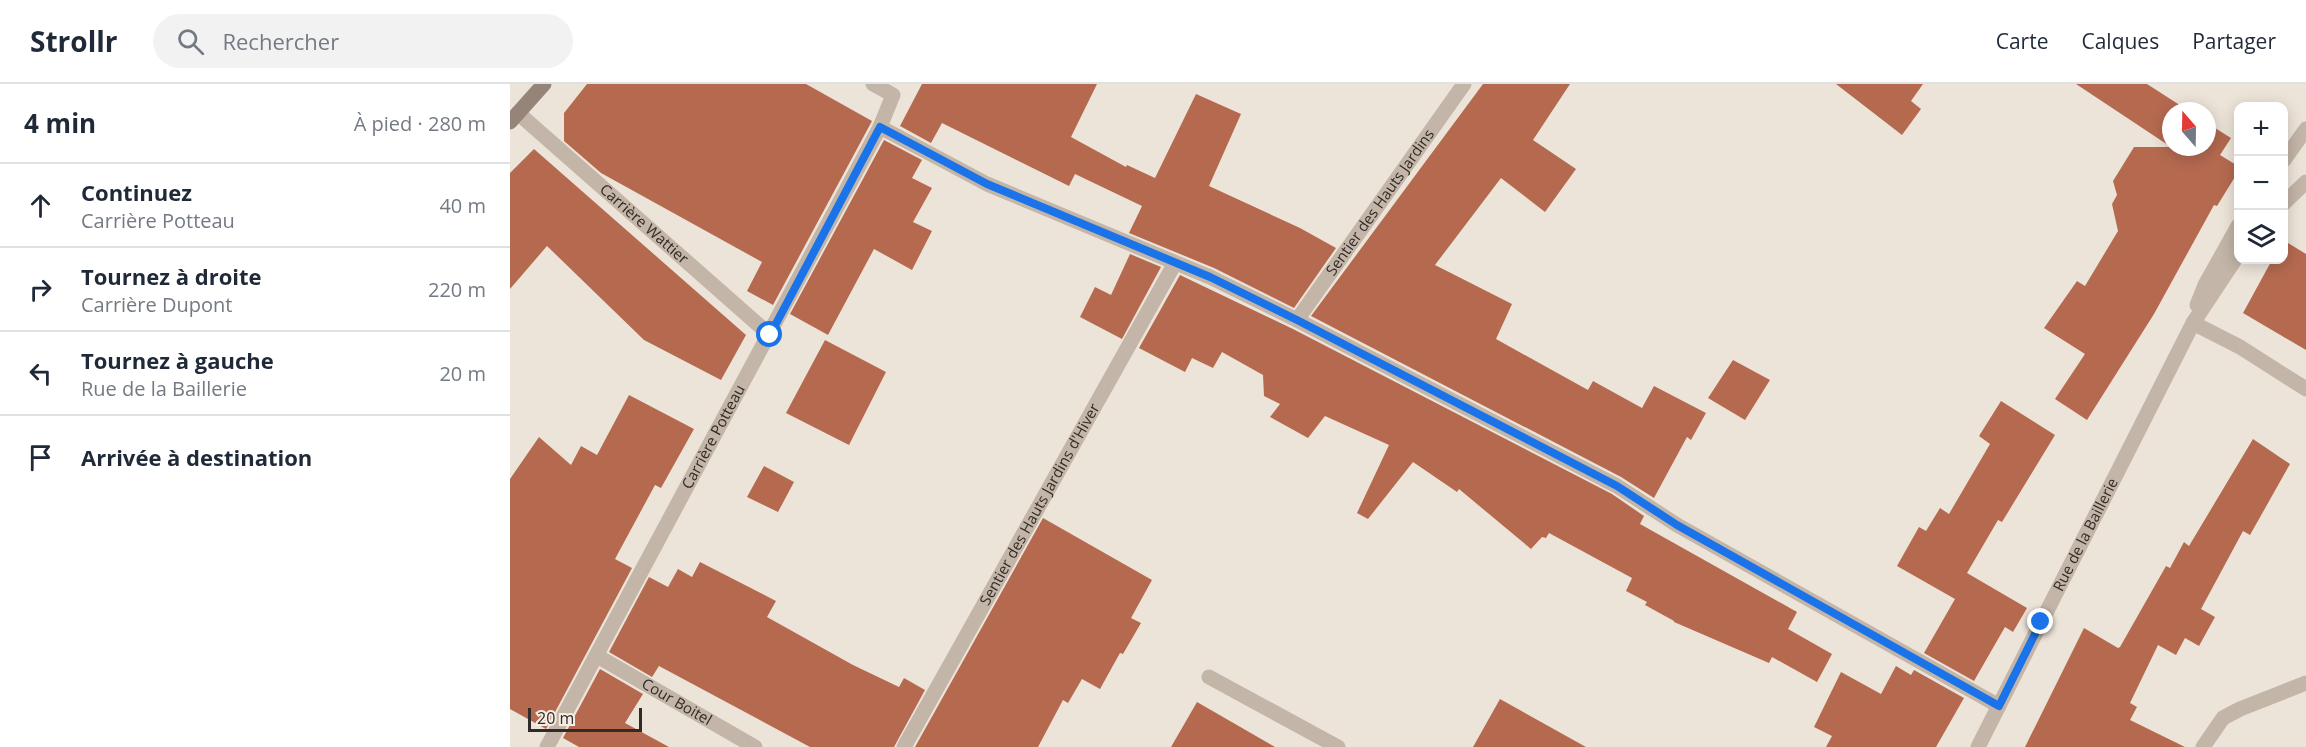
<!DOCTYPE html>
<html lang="fr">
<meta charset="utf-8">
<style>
body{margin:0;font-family:"Open Sans",sans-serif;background:#f2f2f3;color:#1f2937}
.controls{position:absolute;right:18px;top:18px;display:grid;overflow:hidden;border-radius:12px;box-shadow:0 3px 15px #0003}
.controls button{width:54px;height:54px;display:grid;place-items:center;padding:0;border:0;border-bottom:2px solid #e0e1e3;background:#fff;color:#1f2937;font:30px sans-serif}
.compass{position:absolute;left:1652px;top:18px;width:54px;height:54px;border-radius:50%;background:#fff;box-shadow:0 3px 15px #0003;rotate:340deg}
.scale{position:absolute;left:18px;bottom:15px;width:114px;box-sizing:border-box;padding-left:6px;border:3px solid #312a27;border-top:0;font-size:16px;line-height:21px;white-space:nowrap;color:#312a27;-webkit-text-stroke:4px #f6eee5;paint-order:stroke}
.stop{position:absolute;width:18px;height:18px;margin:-14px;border:4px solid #1a73e8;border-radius:50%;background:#fff}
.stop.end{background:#1a73e8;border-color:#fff;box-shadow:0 2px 6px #0008}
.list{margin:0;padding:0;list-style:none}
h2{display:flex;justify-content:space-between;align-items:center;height:78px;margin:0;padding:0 24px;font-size:26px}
h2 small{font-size:20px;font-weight:400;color:#747a83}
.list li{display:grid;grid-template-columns:39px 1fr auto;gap:18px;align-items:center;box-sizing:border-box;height:84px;padding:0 24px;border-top:2px solid #e0e1e3}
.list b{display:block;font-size:22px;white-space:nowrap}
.list p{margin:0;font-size:20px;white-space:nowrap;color:#747a83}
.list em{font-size:20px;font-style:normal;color:#747a83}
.icon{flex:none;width:33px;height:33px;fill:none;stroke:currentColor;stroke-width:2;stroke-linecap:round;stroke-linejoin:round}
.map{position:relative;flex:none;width:1796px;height:663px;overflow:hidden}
header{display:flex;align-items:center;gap:36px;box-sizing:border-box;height:84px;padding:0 30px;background:#fff;border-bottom:2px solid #e0e1e3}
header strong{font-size:28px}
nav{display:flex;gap:33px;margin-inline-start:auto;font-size:21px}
.search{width:420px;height:54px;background:#f2f2f3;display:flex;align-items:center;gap:15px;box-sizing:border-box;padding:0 21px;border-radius:33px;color:#747a83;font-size:22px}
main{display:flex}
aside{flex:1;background:#fff}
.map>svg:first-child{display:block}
</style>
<header>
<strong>Strollr</strong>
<div class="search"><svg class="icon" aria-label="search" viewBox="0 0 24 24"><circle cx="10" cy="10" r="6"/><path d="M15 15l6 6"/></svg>Rechercher</div>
<nav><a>Carte</a><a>Calques</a><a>Partager</a></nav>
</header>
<main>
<aside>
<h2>4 min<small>À pied · 280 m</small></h2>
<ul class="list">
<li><svg class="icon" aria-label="ahead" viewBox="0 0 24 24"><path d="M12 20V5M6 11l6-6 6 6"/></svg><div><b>Continuez</b><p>Carrière Potteau</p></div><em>40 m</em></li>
<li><svg class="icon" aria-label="right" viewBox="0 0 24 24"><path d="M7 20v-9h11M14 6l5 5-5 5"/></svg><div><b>Tournez à droite</b><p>Carrière Dupont</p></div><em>220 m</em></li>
<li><svg class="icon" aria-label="left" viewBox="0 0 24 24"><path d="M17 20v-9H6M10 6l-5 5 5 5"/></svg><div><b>Tournez à gauche</b><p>Rue de la Baillerie</p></div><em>20 m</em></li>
<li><svg class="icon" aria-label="arrive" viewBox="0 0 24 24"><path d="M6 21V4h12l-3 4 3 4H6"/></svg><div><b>Arrivée à destination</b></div></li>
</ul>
</aside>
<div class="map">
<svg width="1796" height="663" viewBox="0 0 1796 663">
<rect width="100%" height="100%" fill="#ede4d9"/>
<path fill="#b56a50" d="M 77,0 L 296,0 L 362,37 L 263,221 L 237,207 L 252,178 L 91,89 L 54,57 L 54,29 Z
M 412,0 L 587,0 L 561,53 L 616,83 L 617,81 L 645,94 L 686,10 L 731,30 L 699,102 L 790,144 L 826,164 L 784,224 L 704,184 L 619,149 L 632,122 L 565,90 L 559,102 L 432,39 L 421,59 L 390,42 Z
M 973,0 L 1060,0 L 1023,56 L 1066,85 L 1035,128 L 991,94 L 925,181 L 1002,220 L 986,255 L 1078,306 L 1083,297 L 1132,324 L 1144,302 L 1196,329 L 1181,356 L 1177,353 L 1144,414 L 1111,393 L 801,232 Z
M 1326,0 L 1413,0 L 1401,17 L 1411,25 L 1392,51 Z
M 1566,0 L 1637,0 L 1679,27 L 1661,27 L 1661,63 L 1697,63 L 1697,39 L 1721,54 L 1710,71 L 1728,82 L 1728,88 L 1707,122 L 1704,121 L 1644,230 L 1577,336 L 1545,315 L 1575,270 L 1534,244 L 1567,197 L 1575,202 L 1608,147 L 1602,120 L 1607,111 L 1603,97 L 1624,63 L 1661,63 Z
M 374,56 L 412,76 L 402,94 L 422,104 L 403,138 L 422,147 L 402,186 L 364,165 L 318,251 L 280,230 Z
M 24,65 L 236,251 L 211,296 L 134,256 L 37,162 L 0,205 L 0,89 Z
M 1773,156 L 1796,170 L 1796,266 L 1733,229 L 1762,176 L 1773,176 Z
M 620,170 L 651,183 L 612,255 L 570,233 L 585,203 L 601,211 Z
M 670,191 L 783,245 L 1102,410 L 1134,432 L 1130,440 L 1287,528 L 1278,545 L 1322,570 L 1307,598 L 1262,573 L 1259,579 L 1164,538 L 1164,537 L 1135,521 L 1137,518 L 1116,507 L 1122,494 L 1039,449 L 1036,454 L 1032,453 L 1021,465 L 949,405 L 947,408 L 903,378 L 858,435 L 847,429 L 879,361 L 815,332 L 798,354 L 760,333 L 770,320 L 754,312 L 753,291 L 712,268 L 703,284 L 682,274 L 675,288 L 629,264 Z
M 315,256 L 376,288 L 339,361 L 276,329 Z
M 1223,276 L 1260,296 L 1235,336 L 1198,314 Z
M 119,311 L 184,345 L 151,404 L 145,401 L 105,475 L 122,484 L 36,645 L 0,625 L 0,395 L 29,353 L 61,381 L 71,362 L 87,371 Z
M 1491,317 L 1545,351 L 1492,438 L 1488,436 L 1457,489 L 1517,524 L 1503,548 L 1495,543 L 1464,597 L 1414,569 L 1445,515 L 1387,482 L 1409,443 L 1416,447 L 1430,424 L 1439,430 L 1480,360 L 1469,352 Z
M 1743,355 L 1780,380 L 1740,451 L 1733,447 L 1691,525 L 1705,533 L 1689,562 L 1675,554 L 1666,571 L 1648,561 L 1620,619 L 1627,623 L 1620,636 L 1675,663 L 1515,663 L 1574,544 L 1608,564 L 1610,563 L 1656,482 L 1660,484 L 1674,458 L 1679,462 Z
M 254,382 L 284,398 L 268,428 L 237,413 Z
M 533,434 L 642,496 L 621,534 L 631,539 L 613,570 L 610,569 L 590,605 L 572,595 L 558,619 L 553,616 L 528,663 L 405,663 Z
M 190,478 L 266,517 L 257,533 L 343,581 L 389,603 L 394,594 L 415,606 L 384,663 L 300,663 L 149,582 L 142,593 L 99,568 L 139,493 L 158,503 L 168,485 L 182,493 Z
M 1386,582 L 1401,591 L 1404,586 L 1454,614 L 1426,663 L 1316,663 L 1322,652 L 1304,643 L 1331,588 L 1371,610 Z
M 90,585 L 133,610 L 115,639 L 159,663 L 69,663 L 53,654 Z
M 990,615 L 1076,663 L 963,663 Z
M 687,618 L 765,663 L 661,663 Z"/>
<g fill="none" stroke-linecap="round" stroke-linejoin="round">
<g stroke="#c3b5a7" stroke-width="15">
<path d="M 1683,239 L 1730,263 L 1796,305"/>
<path id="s1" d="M 87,572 L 245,663"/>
<path d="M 699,593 L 828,663"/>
<path id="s2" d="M 394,663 L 665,179"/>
</g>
<g stroke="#c3b5a7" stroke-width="15">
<path d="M 363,0 L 383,11 L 370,43 L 477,100 L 700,193 L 787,236 L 1107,402 L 1167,441 L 1489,622"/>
<path id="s3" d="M 8,29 L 260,251"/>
<path d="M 1774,76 L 1796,45"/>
<path d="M 1774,119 L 1796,98"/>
<path d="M 1687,221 L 1695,201 L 1728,142"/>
<path id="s4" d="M 787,236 L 954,0"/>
<path id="s5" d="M 37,663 L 370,43"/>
<path id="s6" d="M 1468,663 L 1683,239 L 1728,171"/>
<path d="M 1693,663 L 1713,634 L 1730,625 L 1796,599"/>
</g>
<path stroke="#968479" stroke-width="15" d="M 0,38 L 34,0"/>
</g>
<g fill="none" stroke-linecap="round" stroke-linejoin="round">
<path stroke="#1a73e8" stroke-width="8" d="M 260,251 L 370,43 L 477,100 L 700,193 L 787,236 L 1107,402 L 1167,441 L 1489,622 L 1531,538"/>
</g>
<g text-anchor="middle" stroke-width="4.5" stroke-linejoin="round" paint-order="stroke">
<g font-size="15" fill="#312a27" stroke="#f6eee5">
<text dy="5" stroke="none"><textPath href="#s4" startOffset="144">Sentier des Hauts Jardins</textPath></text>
<text dy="5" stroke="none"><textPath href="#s3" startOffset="168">Carrière Wattier</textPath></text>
<text dy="5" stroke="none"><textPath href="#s5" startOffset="352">Carrière Potteau</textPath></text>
<text dy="5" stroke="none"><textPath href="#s2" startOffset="278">Sentier des Hauts Jardins d'Hiver</textPath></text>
<text dy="5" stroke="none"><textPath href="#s6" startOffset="238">Rue de la Baillerie</textPath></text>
<text dy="5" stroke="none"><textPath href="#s1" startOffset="92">Cour Boitel</textPath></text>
</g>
</g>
</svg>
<div class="controls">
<button>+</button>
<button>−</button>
<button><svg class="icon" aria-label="layers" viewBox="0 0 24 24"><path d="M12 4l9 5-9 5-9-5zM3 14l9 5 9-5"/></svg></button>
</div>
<svg class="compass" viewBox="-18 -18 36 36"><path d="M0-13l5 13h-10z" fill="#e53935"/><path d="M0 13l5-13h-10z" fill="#747a83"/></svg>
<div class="scale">20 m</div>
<div class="stop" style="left:260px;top:251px"></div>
<div class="stop end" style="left:1531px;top:538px"></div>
</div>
</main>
